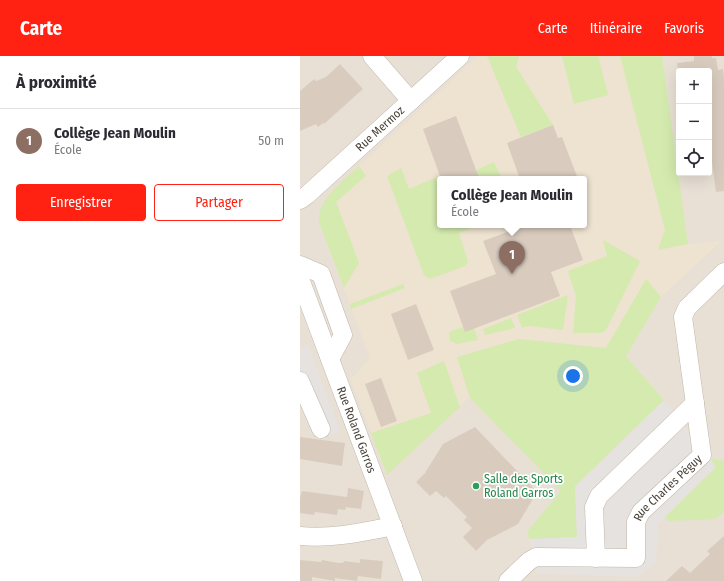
<!DOCTYPE html>
<html lang="fr">
<meta charset="utf-8">
<style>
body{margin:0;font-family:"Fira Sans Condensed",sans-serif;background:#f2f2f3;color:#2b2b33}
.controls{position:absolute;right:12px;top:12px;display:grid;overflow:hidden;border-radius:4px;box-shadow:0 4px 16px #0002}
.controls button{width:36px;height:36px;display:grid;place-items:center;padding:0;border:0;border-bottom:1px solid #e1e1e2;background:#fff;color:#2b2b33;font:20px sans-serif}
.you{position:absolute;left:273px;top:320px;width:14px;height:14px;margin:-10px;border:3px solid #fff;border-radius:50%;background:#1a73e8;box-shadow:0 0 0 6px #1a73e833}
.badge{display:grid;place-items:center;width:26px;height:26px;border-radius:50%;background:#ff2213;color:#fff;font-size:13px;font-weight:700}
.pin{position:absolute;translate:-50% -33px;filter:drop-shadow(0 1px 2px #0008)}
.pin::after{content:'';position:absolute;top:21px;width:14px;height:12px;background:inherit;clip-path:polygon(0 0,100% 0,50% 100%)}
.popup{position:absolute;left:137px;top:120px;width:150px;height:52px;box-sizing:border-box;display:grid;place-content:center;border-radius:4px;background:#fff;filter:drop-shadow(0 1px 3px #0005);font-size:13px;white-space:nowrap;color:#7c7c81}
.popup b{font-size:15px;color:#2b2b33}
.popup::after{content:'';position:absolute;left:50%;top:100%;margin-left:-8px;border:8px solid transparent;border-top-color:#fff}
.list{margin:0;padding:0;list-style:none}
h2{display:flex;justify-content:space-between;align-items:center;height:52px;margin:0;padding:0 16px;font-size:17px}
h2 small{font-size:13px;font-weight:400;color:#7c7c81}
.list li{display:grid;grid-template-columns:26px 1fr auto;gap:12px;align-items:center;box-sizing:border-box;height:64px;padding:0 16px;border-top:1px solid #e1e1e2}
.list b{display:block;font-size:15px;white-space:nowrap}
.list p{margin:0;font-size:13px;white-space:nowrap;color:#7c7c81}
.list em{font-size:13px;font-style:normal;color:#7c7c81}
.actions{display:flex;gap:8px;padding:12px 16px}
.actions a{flex:1;padding:9px 0;border:1px solid #ff2213;border-radius:4px;text-align:center;font-size:14px;color:#ff2213}
.actions .main{background:#ff2213;color:#fff}
.icon{flex:none;width:22px;height:22px;fill:none;stroke:currentColor;stroke-width:2;stroke-linecap:round;stroke-linejoin:round}
.map{position:relative;flex:none;width:424px;height:525px;overflow:hidden}
header{display:flex;align-items:center;gap:24px;box-sizing:border-box;height:56px;padding:0 20px;background:#ff2213;color:#fff}
header strong{font-size:19px}
nav{display:flex;gap:22px;margin-inline-start:auto;font-size:14px}
main{display:flex}
aside{flex:1;background:#fff}
.map>svg:first-child{display:block}
</style>
<header>
<strong>Carte</strong>
<nav><a>Carte</a><a>Itinéraire</a><a>Favoris</a></nav>
</header>
<main>
<aside>
<h2>À proximité<small></small></h2>
<ul class="list">
<li><span class="badge" style="background:#8d6e63">1</span><div><b>Collège Jean Moulin</b><p>École</p></div><em>50 m</em></li>
</ul>
<div class="actions"><a class="main">Enregistrer</a><a>Partager</a></div>
</aside>
<div class="map">
<svg width="424" height="525" viewBox="0 0 424 525">
<rect width="100%" height="100%" fill="#f4efe7"/>
<path fill="#e8e0d5" fill-rule="evenodd" d="M 0,0 L 424,0 L 424,525 L 0,525 ZM 379,15 L 409,15 L 409,117 L 379,117 ZM 140,123 L 284,123 L 284,169 L 140,169 Z"/>
<path fill="#eee3d0" fill-rule="evenodd" d="M 178,0 L 362,0 L 388,188 L 421,185 L 361,241 L 326,300 L 364,344 L 225,289 L 87,419 L 51,324 L 70,302 L 21,172 L 19,162 L 23,150 L 30,137 ZM 140,123 L 284,123 L 284,169 L 140,169 Z"/>
<path fill="#d4eaae" d="M 187,0 L 219,0 L 216,11 L 253,69 L 221,81 Z
M 262,0 L 298,0 L 308,39 L 274,48 Z
M 320,0 L 362,0 L 388,188 L 358,194 L 365,174 Z
M 194,106 L 202,123 L 180,123 L 176,114 Z
M 59,110 L 66,120 L 36,146 L 59,207 L 44,232 L 21,172 C 20,169 19,166 19,163 C 19,142 45,123 59,110 Z
M 101,112 L 109,133 L 140,120 L 141,123 L 140,123 L 140,169 L 178,169 L 159,177 L 168,206 L 165,210 L 130,223 L 124,219 L 87,120 Z
M 303,184 L 340,205 L 306,274 L 301,277 L 273,277 L 276,240 L 268,215 L 307,200 Z
M 346,223 L 361,241 L 326,300 L 364,344 L 275,430 L 277,481 L 230,483 L 227,476 L 261,435 L 170,342 L 157,301 L 219,283 L 306,292 Z
M 103,228 L 105,232 L 51,253 L 50,248 Z
M 268,239 L 263,274 L 229,270 L 222,272 L 217,259 Z
M 211,262 L 215,272 L 185,279 L 183,273 Z
M 163,271 L 174,272 L 178,284 L 157,288 L 150,285 L 149,276 Z
M 144,305 L 160,351 L 87,419 L 71,377 L 131,357 L 117,317 Z
M 410,402 L 424,405 L 424,456 L 415,463 L 369,465 L 365,461 L 416,411 Z"/>
<path fill="#e5e2df" d="M 8,289 L 40,375 L 19,384 L 2,346 L 0,346 L 0,293 Z
M 364,344 L 416,411 L 358,468 L 356,507 L 336,521 L 237,517 L 230,483 L 277,481 L 275,431 Z"/>
<path fill="#d9ccbf" d="M 394,0 L 412,0 L 412,2 L 416,2 L 418,14 L 423,13 L 424,22 L 424,135 L 416,136 L 409,83 L 409,16 L 413,15 L 378,15 L 377,7 L 394,5 Z
M 40,8 L 63,33 L 24,68 L 23,67 L 18,71 L 16,68 L 0,75 L 0,35 L 14,23 L 16,25 L 26,21 Z
M 156,60 L 176,114 L 180,123 L 141,123 L 123,73 Z
M 253,69 L 258,82 L 262,81 L 278,123 L 220,123 L 207,87 Z
M 226,169 L 270,169 L 283,204 L 251,216 L 260,240 L 165,276 L 150,235 L 196,218 L 183,185 Z
M 116,248 L 134,294 L 108,304 L 91,258 Z
M 81,322 L 97,365 L 81,371 L 65,328 Z
M 175,371 L 237,436 L 218,468 L 187,484 L 176,495 L 163,481 L 172,472 L 164,464 L 167,461 L 146,440 L 144,442 L 136,435 L 130,440 L 116,426 L 125,417 L 143,388 Z
M 0,381 L 45,387 L 42,410 L 0,403 Z
M 48,432 L 64,435 L 61,453 L 46,451 L 45,454 L 38,453 L 37,459 L 15,456 L 14,459 L 0,457 L 0,442 L 2,435 L 47,441 Z
M 424,480 L 424,525 L 366,525 L 382,510 L 390,517 L 410,498 L 407,495 Z
M 60,503 L 83,505 L 81,523 L 58,520 L 57,525 L 35,522 L 35,525 L 12,521 L 12,525 L 0,525 L 0,504 L 21,506 L 22,504 L 38,507 L 43,507 L 44,505 L 60,507 Z"/>
<g fill="none" stroke-linecap="round" stroke-linejoin="round">
<g stroke="#c0b6a9" stroke-width="19">
<g id="minor">
<path d="M 72,0 L 111,45"/>
<path id="s1" d="M 0,144 L 7,139 L 160,0"/>
<path d="M 0,209 L 21,218 L 43,279 L 30,303"/>
<path id="s2" d="M 0,223 L 113,525"/>
<path d="M 0,325 L 21,373"/>
<path d="M 0,480 C 32,483 63,476 93,470"/>
<path d="M 296,502 L 294,451 L 299,440 L 395,347"/>
<path id="s3" d="M 208,525 L 229,505 L 236,501 L 336,502 L 336,466 L 341,456 L 402,399 L 383,261 L 387,252 L 424,216"/>
</g>
</g>
<use href="#minor" stroke="#fff" stroke-width="18"/>
</g>
<circle fill="#2e9e5b" stroke="#fff" stroke-width="1.5" cx="176" cy="430" r="4"/>
<g text-anchor="middle" stroke-width="3.5" stroke-linejoin="round" paint-order="stroke">
<g font-size="12" fill="#473f35" stroke="#fff">
<text dy="4" stroke="none"><textPath href="#s1" startOffset="107">Rue Mermoz</textPath></text>
<text dy="4" stroke="none"><textPath href="#s2" startOffset="161">Rue Roland Garros</textPath></text>
<text dy="4" stroke="none"><textPath href="#s3" startOffset="220">Rue Charles Péguy</textPath></text>
</g>
<g font-size="12" fill="#27864d" stroke="#fff" text-anchor="start">
<text x="184" y="427">Salle des Sports<tspan x="184" dy="14">Roland Garros</tspan></text>
</g>
</g>
</svg>
<div class="controls">
<button>+</button>
<button>−</button>
<button><svg class="icon" aria-label="locate" viewBox="0 0 24 24"><circle cx="12" cy="12" r="6"/><path d="M12 2v4M12 18v4M2 12h4M18 12h4"/></svg></button>
</div>
<div class="you"></div>
<div class="pin badge" style="left:212px;top:218px;background:#8d6e63">1</div>
<div class="popup"><b>Collège Jean Moulin</b>École</div>
</div>
</main>
